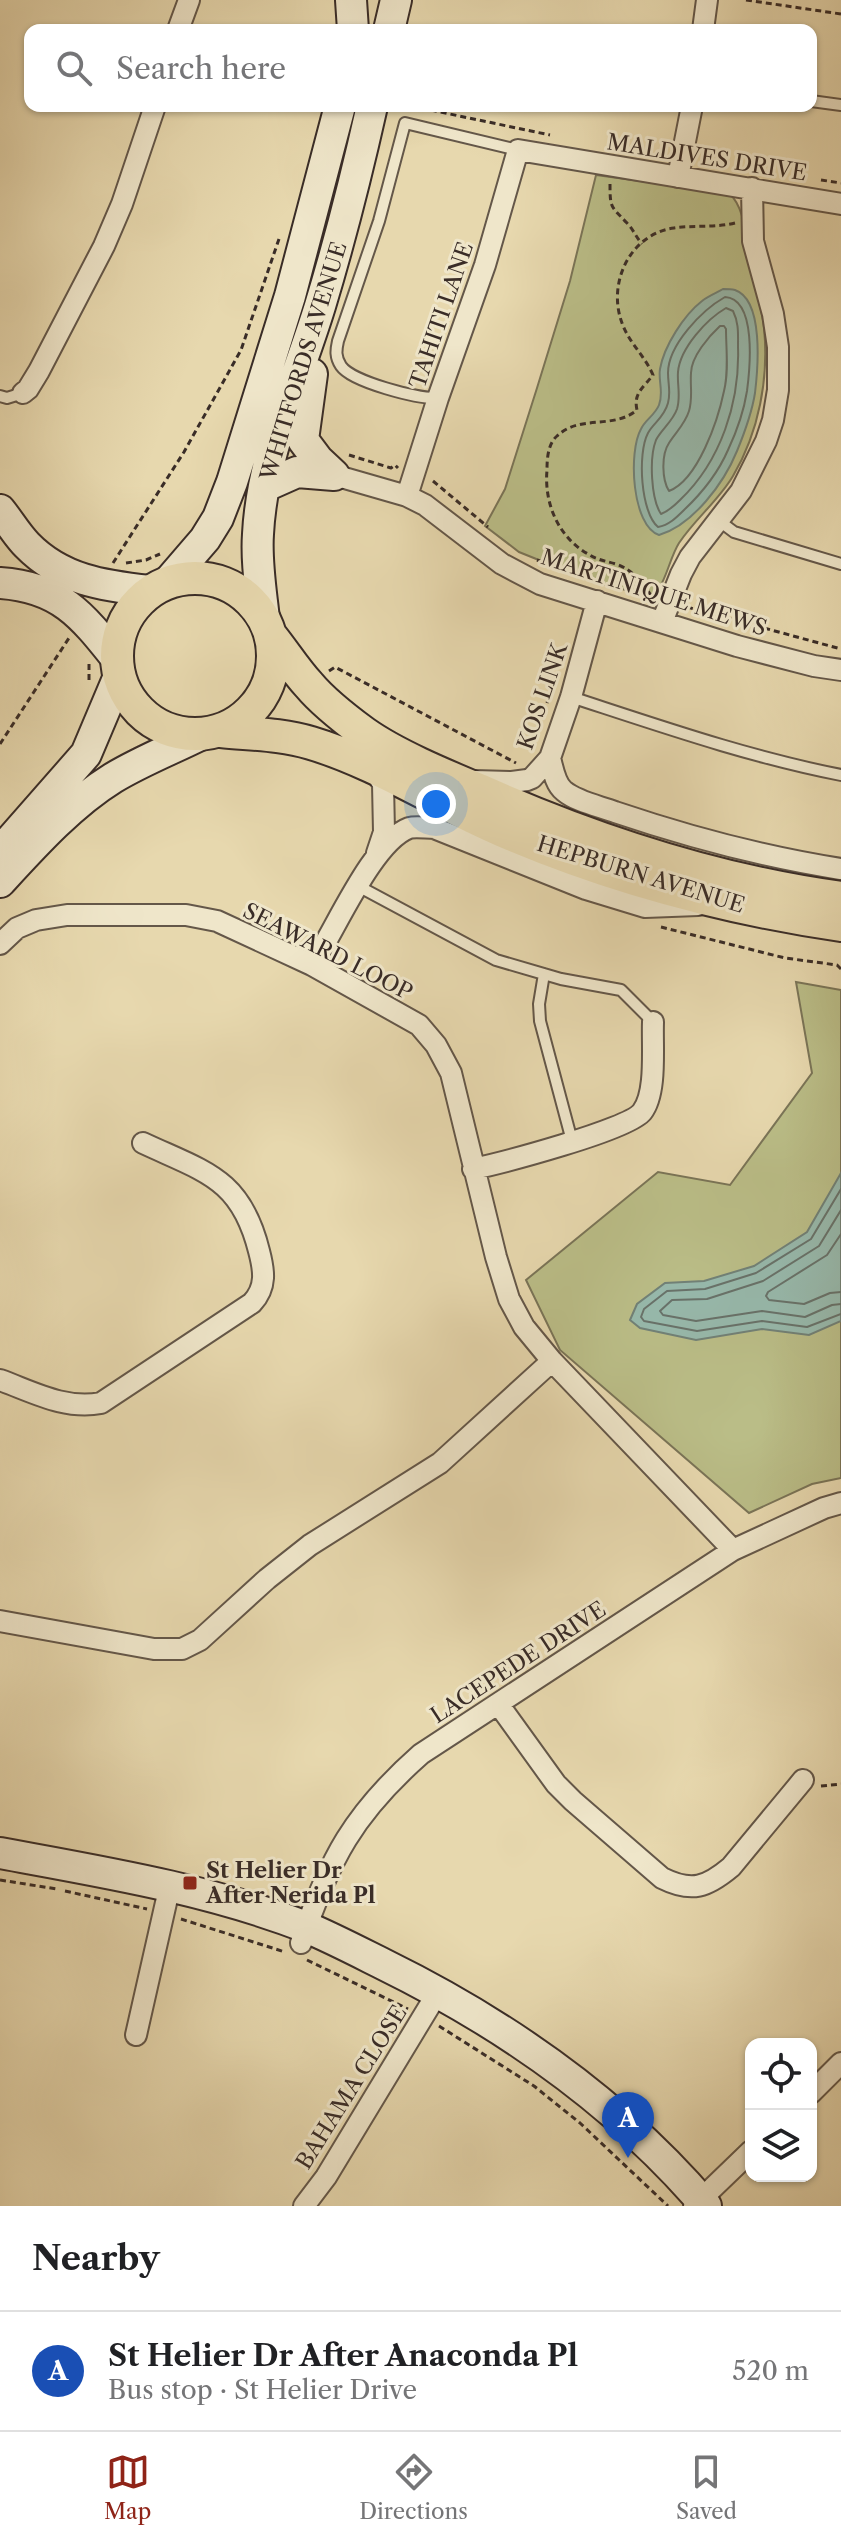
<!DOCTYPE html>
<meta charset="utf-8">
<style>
body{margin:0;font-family:"Libre Caslon Text",serif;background:#f2f2f2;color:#202124}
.controls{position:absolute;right:24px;bottom:24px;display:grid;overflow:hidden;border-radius:16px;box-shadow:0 2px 6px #0004}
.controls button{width:72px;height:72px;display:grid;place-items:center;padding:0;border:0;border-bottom:2px solid #e0e0e0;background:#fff;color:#202124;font:40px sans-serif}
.you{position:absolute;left:436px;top:804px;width:28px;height:28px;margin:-20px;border:6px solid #fff;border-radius:50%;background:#1a73e8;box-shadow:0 0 0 12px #1a73e833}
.badge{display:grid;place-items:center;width:52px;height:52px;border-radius:50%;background:#8f2418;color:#fff;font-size:26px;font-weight:700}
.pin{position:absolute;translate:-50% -66px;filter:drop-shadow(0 2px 4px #0008)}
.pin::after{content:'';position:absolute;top:42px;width:28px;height:24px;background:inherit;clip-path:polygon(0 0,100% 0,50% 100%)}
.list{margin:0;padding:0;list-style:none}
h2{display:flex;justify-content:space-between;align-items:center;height:104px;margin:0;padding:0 32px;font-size:34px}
h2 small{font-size:26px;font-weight:400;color:#757577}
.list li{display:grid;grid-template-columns:52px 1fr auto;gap:24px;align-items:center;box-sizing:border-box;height:120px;padding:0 32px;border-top:2px solid #e0e0e0}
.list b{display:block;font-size:30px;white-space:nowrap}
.list p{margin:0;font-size:26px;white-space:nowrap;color:#757577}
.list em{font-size:26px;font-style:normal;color:#757577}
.icon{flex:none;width:44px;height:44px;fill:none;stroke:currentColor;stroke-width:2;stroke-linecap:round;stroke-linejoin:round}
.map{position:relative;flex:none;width:841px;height:2206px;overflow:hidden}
.search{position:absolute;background:#fff;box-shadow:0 2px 6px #0004;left:24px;right:24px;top:24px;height:88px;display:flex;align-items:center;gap:20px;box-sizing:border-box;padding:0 28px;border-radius:16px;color:#757577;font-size:30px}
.sheet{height:224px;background:#fff}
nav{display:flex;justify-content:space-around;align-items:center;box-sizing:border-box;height:112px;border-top:2px solid #e0e0e0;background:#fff;font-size:22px;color:#757577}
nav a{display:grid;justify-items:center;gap:4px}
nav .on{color:#8f2418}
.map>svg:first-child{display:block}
</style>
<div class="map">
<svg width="841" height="2206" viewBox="0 0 841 2206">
<rect width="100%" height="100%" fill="#e7d8ae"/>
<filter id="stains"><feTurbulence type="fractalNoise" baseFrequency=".0025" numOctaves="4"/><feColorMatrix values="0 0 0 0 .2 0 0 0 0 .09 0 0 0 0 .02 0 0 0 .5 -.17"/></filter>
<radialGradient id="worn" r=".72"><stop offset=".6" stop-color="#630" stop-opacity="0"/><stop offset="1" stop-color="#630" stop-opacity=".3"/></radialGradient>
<path fill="#babd87" stroke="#7a7457" stroke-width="2" d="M 596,175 L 729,193 C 747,210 744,238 749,262 C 753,283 762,306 764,328 C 769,378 759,432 733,476 C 719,500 695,519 679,543 C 669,559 666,584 652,597 L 591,581 L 519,552 L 485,526 L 505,489 L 537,388 L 570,281 Z
M 796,982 L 841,990 L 841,1478 L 812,1484 L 749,1513 L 560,1350 L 526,1280 L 658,1172 L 730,1185 L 812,1073 Z"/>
<path fill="#97b9ac" stroke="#718177" stroke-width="2" d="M 723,289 C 727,289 731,289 735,290 C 764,300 758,368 755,393 C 752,412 744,434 737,451 C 724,483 693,525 659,535 C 632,526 628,452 641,429 C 645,420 655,415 659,405 C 664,392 658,381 660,369 C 664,346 684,315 702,301 C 708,296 716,293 723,289 Z
M 841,1173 L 841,1321 L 809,1335 L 762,1329 L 696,1340 L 640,1328 L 630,1320 L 637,1304 L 665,1283 L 704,1281 L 754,1266 L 807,1232 Z"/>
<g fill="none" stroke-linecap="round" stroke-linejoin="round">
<path stroke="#68726a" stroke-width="2" d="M 725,297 C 757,299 750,368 747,391 C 744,410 736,433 728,450 C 718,473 702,493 684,510 C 676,518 669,525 658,527 C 641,513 637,454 648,433 C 653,423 664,418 668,403 C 671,392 668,384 668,373 C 668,345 702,310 725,297 Z
M 726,308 L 733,311 C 739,323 738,334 738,347 C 740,402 721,461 680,500 C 674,506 669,511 661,514 C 651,499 649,458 656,440 C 661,430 673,421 677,409 C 681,396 677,385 678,372 C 680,348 707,319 726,308 Z
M 720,326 L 724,326 L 726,329 C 726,349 729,371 724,391 C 718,420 698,480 669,491 C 662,480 661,455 669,443 C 676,432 685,424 689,411 C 693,398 690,386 691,373 C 691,357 709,336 720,326 Z
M 841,1189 L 811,1239 L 756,1273 L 705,1289 L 667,1291 L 644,1309 L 641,1317 L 644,1321 L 697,1331 L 762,1321 L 807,1327 L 841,1314
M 841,1210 L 819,1246 L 763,1281 L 707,1299 L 672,1300 L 660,1311 L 663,1315 L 696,1321 L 762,1311 L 805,1317 L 832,1305 L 841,1304
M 841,1234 L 827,1255 L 768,1292 L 766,1296 L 769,1300 L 804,1304 L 830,1293 L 841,1292"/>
<g stroke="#645749" stroke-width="14">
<path id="lane" d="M 811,101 L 841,105
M 0,396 L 7,398 L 23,393
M 438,398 C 418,399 352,382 341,366 C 335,357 336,350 338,341 L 379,221 L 405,123 L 518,150
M 718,520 L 734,532 L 841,564
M 571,697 C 660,726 749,757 841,775
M 358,886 L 496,960 L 561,979 L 621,990 L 653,1022
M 544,974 L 539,1004 L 540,1021 L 572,1141"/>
</g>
<g stroke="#645749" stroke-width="24">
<path id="street" d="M 178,30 L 189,0
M 703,30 L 707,0
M 678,177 L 692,106
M 23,393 L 28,389 L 39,371 L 104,246 L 122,204 L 155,106
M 334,475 L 407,496 L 425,505 L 502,564 L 540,584 L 737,646 L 814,666 L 841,670
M 407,496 L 438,398 L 485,265 L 518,150 L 841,204
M 662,622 L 681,574 L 690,557 L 741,491 L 766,441 L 773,420 L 778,390 L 778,347 L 773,314 L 753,241 L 752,188
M 550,758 C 553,769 555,784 564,791 C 577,802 599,806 615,812 C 689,837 764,857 841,869
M 374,769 L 383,784 L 384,832 L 377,853
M 474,781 L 512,782 L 527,780 L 532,778 L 550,758 L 571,697 L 597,601
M 0,944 L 17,928 L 36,920 L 67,915 L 186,915 L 217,921 L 312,965 L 419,1025 L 436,1045 L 451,1073 L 496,1257 L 509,1299 L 524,1327 L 552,1361 L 733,1550
M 312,965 C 335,931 372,842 409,828 C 416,826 426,828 434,828 L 586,889 L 645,907 L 698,905
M 473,1169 C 501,1163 628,1130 642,1112 C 657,1093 652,1047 653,1022
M 0,1380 C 33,1392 65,1410 101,1403 L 252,1303 C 267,1287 264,1270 259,1251 C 241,1178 205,1172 143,1143
M 0,1621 L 154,1649 L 182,1649 L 200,1640 L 267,1579 L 310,1545 L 440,1463 L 552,1361
M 499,1705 L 556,1784 L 573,1801 L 662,1878 C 692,1893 707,1887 731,1867 L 803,1780
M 301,1943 C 329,1859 354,1813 421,1754 L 733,1550 L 824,1508 L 841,1503
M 136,2035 L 170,1885
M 811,2093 L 841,2063
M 304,2206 L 326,2177 L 438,1992
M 694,2206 L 751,2151"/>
</g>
<g stroke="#392c27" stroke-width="34">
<path id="secondary" d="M 351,0 L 353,30
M 389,30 L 396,0
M 312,374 L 303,440 L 318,460 L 334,475
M 265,483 L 270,484 L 297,472 L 334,475
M 0,510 C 9,521 17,535 27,545 C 61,580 104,586 150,591
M 168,582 L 205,539 L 218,518 L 232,482 L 290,296 L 340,106
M 0,583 C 60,587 82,615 117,659
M 264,619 C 261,591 256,562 258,534 C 262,455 297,381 320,306 C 340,240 357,173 372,106
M 0,852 L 86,754 L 119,676
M 0,882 C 34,845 71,804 113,778 C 141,761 172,749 202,734
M 0,1853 C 103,1872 208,1889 306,1927 C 332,1938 357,1951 383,1964 C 503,2023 618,2103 706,2206"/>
</g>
<g stroke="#392c27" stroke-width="36">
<path id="primary" d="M117 656a78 78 0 1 1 156 0a78 78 0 1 1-156 0Z
M 271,636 C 284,652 295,670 309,685 C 324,703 345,719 364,733 C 395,755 443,775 479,790 C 594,841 716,881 841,898
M 221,731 C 250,734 282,734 311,743 C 378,763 439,804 503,831 C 610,877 726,908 841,925"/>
</g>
<path stroke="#392c27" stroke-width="3" stroke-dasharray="6 4" stroke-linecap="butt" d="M 746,0 L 841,14
M 422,106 L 426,109 L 550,135
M 821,180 L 841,183
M 610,184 C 610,209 611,206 627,223 C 633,229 636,237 642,244
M 349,455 L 391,468 L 395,465 L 398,468
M 433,481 L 488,527
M 537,560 L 560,569
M 113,563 L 184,452 L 241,350 L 280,236
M 126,563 L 146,560 L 160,554
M 643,595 L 652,597 C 643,583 633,570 616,564 C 606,561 597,560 588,554 C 558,537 544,503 547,470 C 547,458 548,444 557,436 C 580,414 613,430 637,410 C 633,393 644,387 653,375 C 645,356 629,343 622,323 C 607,283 630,234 674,228 C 694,225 715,228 735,223
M 687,607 L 841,649
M 89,664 L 89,684
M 329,671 L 335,667 L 516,763
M 547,703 L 554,680
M 0,744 L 69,638
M 661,927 L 785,958 L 837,965 L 841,969
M 821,1786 L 841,1784
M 0,1880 L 57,1889
M 65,1891 L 147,1909
M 181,1919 L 285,1952
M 307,1960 L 408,2009
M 439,2026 L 534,2086 L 580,2123 L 668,2206"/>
<use href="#lane" stroke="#efe6ca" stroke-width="10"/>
<use href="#street" stroke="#efe6ca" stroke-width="20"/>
<use href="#secondary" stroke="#efe6ca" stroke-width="30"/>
<use href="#primary" stroke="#e7d8ae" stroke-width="32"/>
</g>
<rect fill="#8f2418" stroke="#efe6ca" stroke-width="3" x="182" y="1875" width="16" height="16" rx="4"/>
<g text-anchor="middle" stroke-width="6" stroke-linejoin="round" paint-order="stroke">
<g font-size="22" fill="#392c27" stroke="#efe6ca">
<text transform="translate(707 157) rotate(9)" y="8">MALDIVES DRIVE</text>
<text transform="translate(441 315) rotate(-71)" y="8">TAHITI LANE</text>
<text transform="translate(303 361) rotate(-73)" y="8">WHITFORDS AVENUE</text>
<text transform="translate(654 592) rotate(18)" y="8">MARTINIQUE MEWS</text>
<text transform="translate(542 696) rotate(-71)" y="8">KOS LINK</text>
<text transform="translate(641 874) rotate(17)" y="8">HEPBURN AVENUE</text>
<text transform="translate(328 951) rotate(27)" y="8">SEAWARD LOOP</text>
<text transform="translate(518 1662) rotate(-33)" y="8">LACEPEDE DRIVE</text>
<text transform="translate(351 2087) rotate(-58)" y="8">BAHAMA CLOSE</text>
</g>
<g font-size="22" font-weight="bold" fill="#392c27" stroke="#efe6ca" text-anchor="start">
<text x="206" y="1878">St Helier Dr<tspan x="206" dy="25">After Nerida Pl</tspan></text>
</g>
</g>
<rect width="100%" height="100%" filter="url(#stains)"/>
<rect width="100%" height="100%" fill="url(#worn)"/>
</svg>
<div class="controls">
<button><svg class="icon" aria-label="locate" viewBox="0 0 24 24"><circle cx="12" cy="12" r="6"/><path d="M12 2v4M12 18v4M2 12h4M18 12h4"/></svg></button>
<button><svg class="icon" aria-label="layers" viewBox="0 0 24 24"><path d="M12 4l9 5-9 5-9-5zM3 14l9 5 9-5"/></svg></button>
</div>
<div class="you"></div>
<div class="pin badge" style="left:628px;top:2158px;background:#1a4fb4">A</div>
<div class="search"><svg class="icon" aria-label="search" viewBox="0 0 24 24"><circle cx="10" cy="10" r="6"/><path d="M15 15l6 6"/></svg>Search here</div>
</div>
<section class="sheet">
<h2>Nearby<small></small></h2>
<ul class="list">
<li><span class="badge" style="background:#1a4fb4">A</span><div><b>St Helier Dr After Anaconda Pl</b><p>Bus stop · St Helier Drive</p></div><em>520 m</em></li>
</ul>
</section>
<nav>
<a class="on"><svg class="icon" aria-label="map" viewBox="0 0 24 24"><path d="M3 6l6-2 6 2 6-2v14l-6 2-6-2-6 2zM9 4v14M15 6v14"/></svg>Map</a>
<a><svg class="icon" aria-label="directions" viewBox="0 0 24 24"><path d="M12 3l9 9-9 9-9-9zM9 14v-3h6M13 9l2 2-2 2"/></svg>Directions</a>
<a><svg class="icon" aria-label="saved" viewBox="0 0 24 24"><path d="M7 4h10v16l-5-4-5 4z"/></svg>Saved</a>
</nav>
